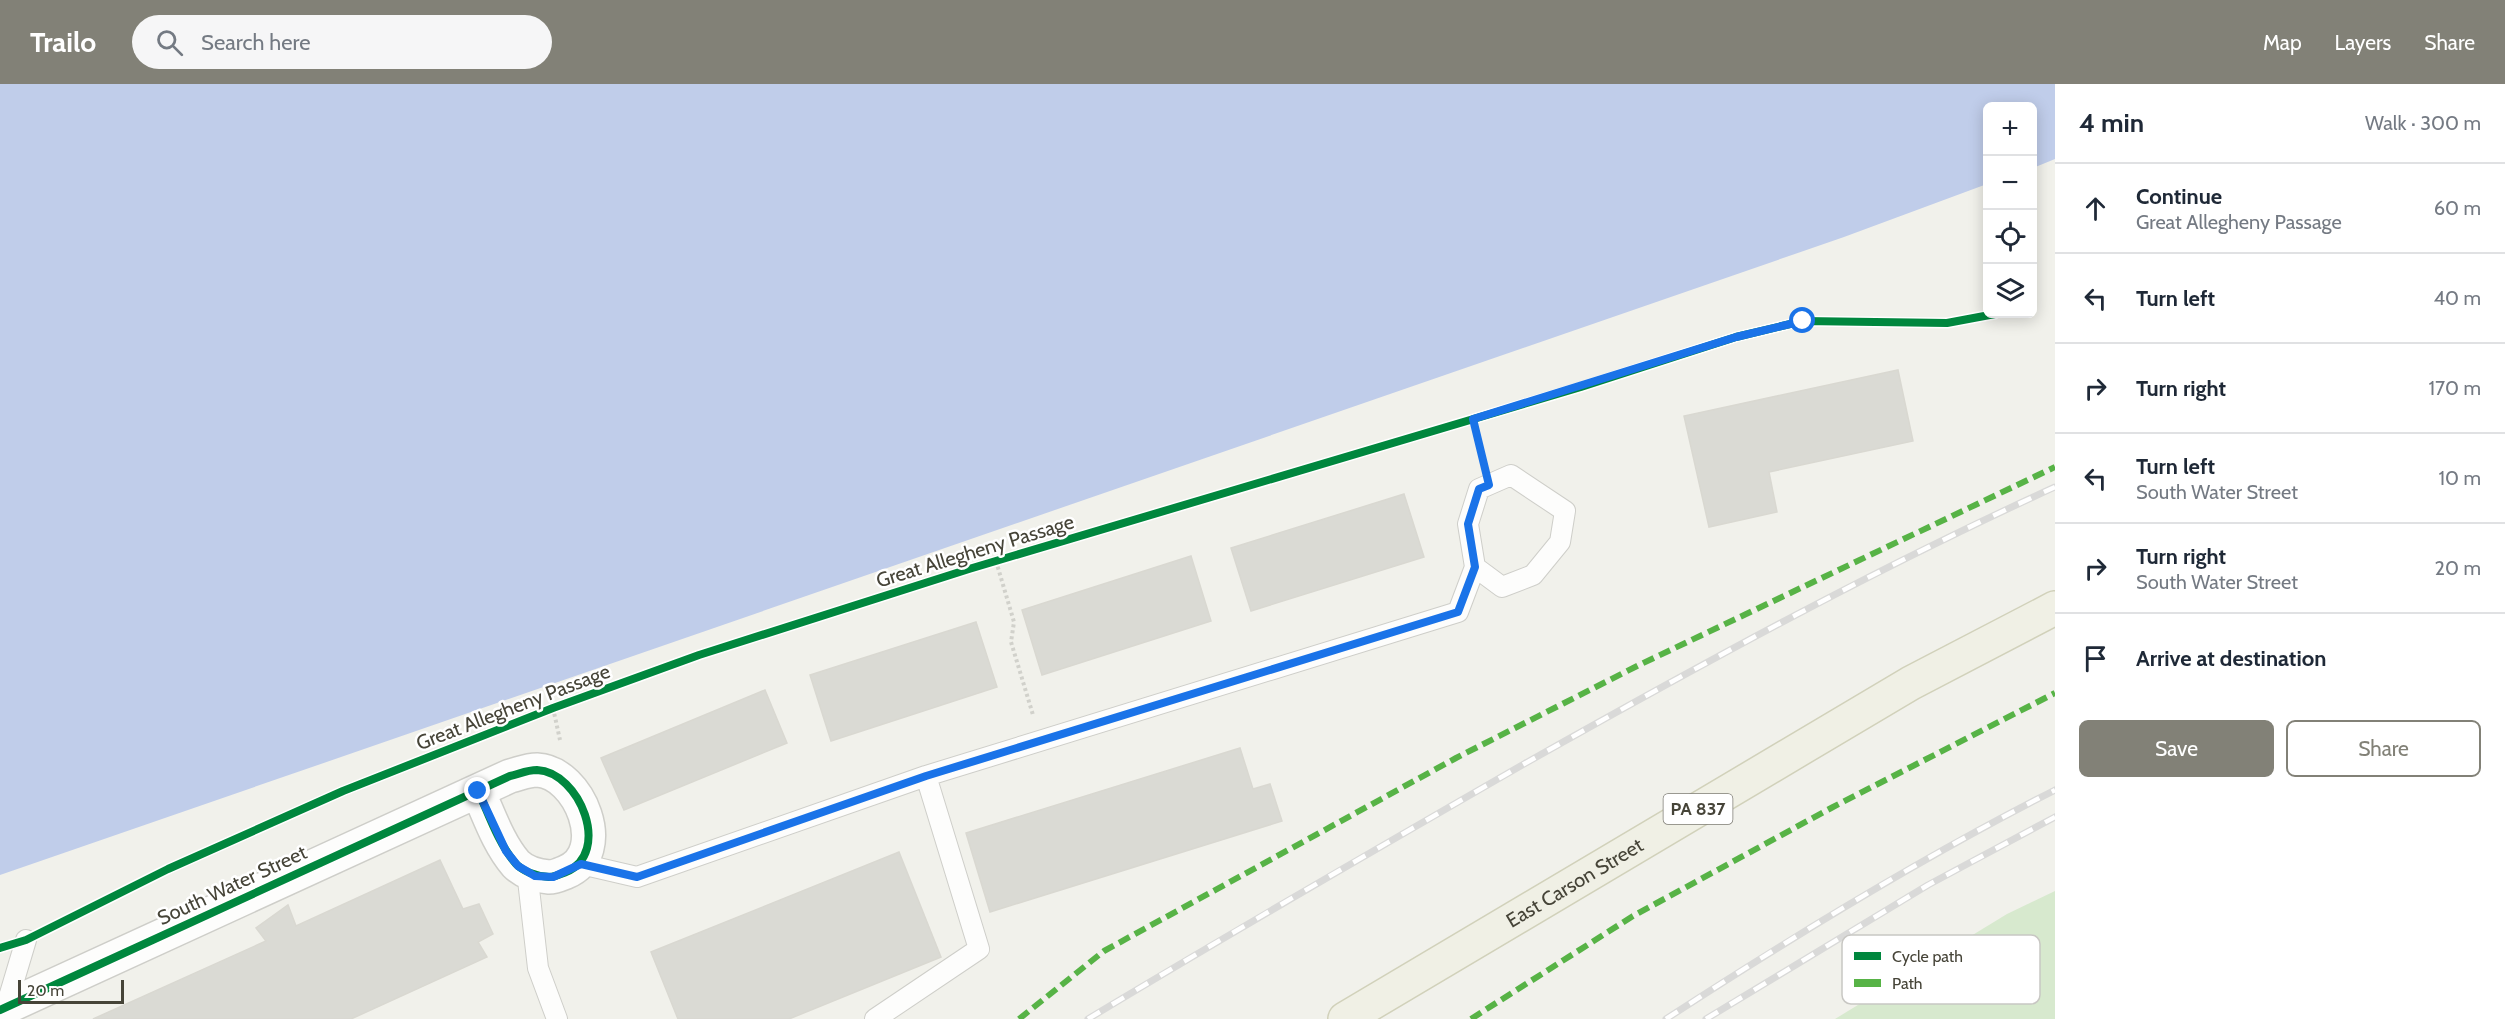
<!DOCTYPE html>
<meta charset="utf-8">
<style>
body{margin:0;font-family:Cabin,sans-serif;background:#f6f6f7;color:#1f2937}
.controls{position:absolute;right:18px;top:18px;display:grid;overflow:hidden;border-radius:9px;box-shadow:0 3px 15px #0003}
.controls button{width:54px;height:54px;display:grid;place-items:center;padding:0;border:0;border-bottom:2px solid #e0e1e3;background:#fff;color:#1f2937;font:30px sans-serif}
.scale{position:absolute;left:18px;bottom:15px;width:106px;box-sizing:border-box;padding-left:6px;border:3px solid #464438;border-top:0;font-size:16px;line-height:21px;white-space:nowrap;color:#464438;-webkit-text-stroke:4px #fff;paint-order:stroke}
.stop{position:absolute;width:18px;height:18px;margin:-14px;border:4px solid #1a73e8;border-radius:50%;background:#fff}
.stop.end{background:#1a73e8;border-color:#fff;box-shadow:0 2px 6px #0008}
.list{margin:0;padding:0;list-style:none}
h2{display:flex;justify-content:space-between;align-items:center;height:78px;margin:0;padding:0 24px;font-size:26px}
h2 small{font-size:20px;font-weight:400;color:#747a83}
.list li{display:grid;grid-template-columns:39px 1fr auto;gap:18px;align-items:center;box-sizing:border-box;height:90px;padding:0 24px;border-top:2px solid #e0e1e3}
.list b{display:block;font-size:22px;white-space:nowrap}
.list p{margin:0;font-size:20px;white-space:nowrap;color:#747a83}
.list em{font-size:20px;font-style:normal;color:#747a83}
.actions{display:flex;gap:12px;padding:18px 24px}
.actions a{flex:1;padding:14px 0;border:2px solid #828177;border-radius:9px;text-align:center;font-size:21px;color:#828177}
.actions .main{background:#828177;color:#fff}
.icon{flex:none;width:33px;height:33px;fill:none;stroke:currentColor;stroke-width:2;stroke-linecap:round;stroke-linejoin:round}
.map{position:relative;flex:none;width:2055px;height:935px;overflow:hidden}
header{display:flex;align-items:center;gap:36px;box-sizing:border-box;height:84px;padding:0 30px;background:#828177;color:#fff}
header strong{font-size:28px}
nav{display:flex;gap:33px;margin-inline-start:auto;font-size:21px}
.search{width:420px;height:54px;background:#f6f6f7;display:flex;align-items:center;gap:15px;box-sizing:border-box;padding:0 21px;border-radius:33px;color:#747a83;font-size:22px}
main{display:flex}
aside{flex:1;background:#fff}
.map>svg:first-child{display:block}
</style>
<header>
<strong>Trailo</strong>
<div class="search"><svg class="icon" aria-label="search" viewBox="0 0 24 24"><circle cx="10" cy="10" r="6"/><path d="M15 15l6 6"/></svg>Search here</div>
<nav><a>Map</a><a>Layers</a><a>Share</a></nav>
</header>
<main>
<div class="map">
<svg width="2055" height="935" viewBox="0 0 2055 935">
<rect width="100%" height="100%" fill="#f1f1eb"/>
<path fill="#d7e9ce" d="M 2055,807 L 2055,935 L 1835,935 L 2007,830 Z"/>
<path fill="#c0cdea" d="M 0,0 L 2055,0 L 2055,75 L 2033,84 L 2032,22 L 1988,22 L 1987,100 L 1844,153 L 0,791 Z"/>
<path fill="#dadad4" stroke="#d9d8d1" stroke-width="1.5" d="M 1898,286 L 1913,357 L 1769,388 L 1777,428 L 1709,443 L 1684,332 Z
M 1404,410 L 1424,473 L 1251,527 L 1231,464 Z
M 1191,472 L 1211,537 L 1042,591 L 1022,526 Z
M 976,538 L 997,603 L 831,657 L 810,591 Z
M 765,606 L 787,659 L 624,726 L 601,674 Z
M 1240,664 L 1253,705 L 1270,700 L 1282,737 L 990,828 L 966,749 Z
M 899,768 L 941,873 L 789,935 L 678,935 L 651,868 Z
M 440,776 L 463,825 L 479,820 L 493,850 L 478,858 L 487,873 L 351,935 L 93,935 L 266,857 L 256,844 L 288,821 L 296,842 Z"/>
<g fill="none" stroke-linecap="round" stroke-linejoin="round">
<g stroke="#cecec9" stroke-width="22">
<path id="lane" d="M 581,780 L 637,793 L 926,692 L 1458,528 L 1475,483 L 1468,440 L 1479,405 L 1511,391 L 1565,427 L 1560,458 L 1533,491 L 1502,503 L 1475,483
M 527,787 L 538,884 L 557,935
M 6,923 L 26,856
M 875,935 L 979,865 L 926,692"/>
</g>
<g stroke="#cecec9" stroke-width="36">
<path id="street" d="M 0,926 L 510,692 C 519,690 527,686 537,686 C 580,688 612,769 566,788 C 561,790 555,793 549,793 C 537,792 525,789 516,780 C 498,759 489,731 478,707"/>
</g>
<g stroke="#d1d1ba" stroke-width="36">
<g id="primary">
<path id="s1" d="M 1345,935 L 1911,599 L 2055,524"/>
</g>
</g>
<path stroke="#d1d1cb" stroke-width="4" stroke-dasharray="3 3" stroke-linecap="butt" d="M 1473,335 L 1483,374
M 996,477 L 1014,538 L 1011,558 L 1033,631
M 553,624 L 560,656"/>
<use href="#lane" stroke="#fdfdfc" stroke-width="20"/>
<use href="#street" stroke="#fdfdfc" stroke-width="33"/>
<use href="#primary" stroke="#f0f0e5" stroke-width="33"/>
<g stroke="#d9d9d8" stroke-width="7">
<path id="rail" d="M 1088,935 C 1232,848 1378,764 1524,680 C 1698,582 1873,486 2055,403
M 1666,935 C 1792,853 1921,774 2055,706
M 1706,935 L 1928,801 L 2055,733"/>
</g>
<use href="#rail" stroke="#fff" stroke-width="4.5" stroke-dasharray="14" stroke-linecap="butt"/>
<path stroke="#57b346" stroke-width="6" stroke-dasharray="12 6" stroke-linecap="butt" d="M 1019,935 L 1104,867 L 1456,674 L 1639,581 L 2055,383
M 1471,935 L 1633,832 L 1833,723 L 2055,609"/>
<g stroke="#fff" stroke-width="11">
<path id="cycleway" d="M 0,864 L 26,856 L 168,785 L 343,707 L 553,624 L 699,571 L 969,485 L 1581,303 L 1736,253 L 1803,237 L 1947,239 L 1995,230
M 0,926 L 510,692 C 519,690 527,686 537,686 C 580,688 612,769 566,788 C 561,790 555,793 549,793 C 537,792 525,789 516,780 C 498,759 489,731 478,707"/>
</g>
<use href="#cycleway" stroke="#00873e" stroke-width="8"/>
</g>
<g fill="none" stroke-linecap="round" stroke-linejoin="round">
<path stroke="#1a73e8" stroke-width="8" d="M 478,707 L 506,767 L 518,782 L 535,792 L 553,793 L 581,780 L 637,793 L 926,692 L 1458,528 L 1475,483 L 1468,440 L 1479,405 L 1489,401 L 1473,335 L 1736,253 L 1803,237"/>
</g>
<g text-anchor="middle" stroke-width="5" stroke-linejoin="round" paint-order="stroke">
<rect fill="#fff" stroke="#7e7c74" stroke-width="1.5" x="1663.5" y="710" width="69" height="30" rx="4.5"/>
<g font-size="18" font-weight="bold" fill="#464438">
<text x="1698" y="731">PA 837</text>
</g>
<g font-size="20" fill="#464438" stroke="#fff">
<text transform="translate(975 467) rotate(-17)" y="7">Great Allegheny Passage</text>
<text transform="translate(513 623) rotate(-21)" y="7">Great Allegheny Passage</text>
<text dy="7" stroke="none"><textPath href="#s1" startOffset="267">East Carson Street</textPath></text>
<text transform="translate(232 801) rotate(-25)" y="7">South Water Street</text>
</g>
</g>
<rect x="1842" y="851" width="198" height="69" rx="9" fill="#fff" stroke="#c8c7c3" stroke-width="1.5"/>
<rect x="1854" y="868" width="27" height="8" fill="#00873e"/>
<rect x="1854" y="895" width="27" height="8" fill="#57b346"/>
<g font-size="16" fill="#464438">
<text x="1892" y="878">Cycle path</text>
<text x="1892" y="905">Path</text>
</g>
</svg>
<div class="controls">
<button>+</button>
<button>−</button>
<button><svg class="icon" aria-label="locate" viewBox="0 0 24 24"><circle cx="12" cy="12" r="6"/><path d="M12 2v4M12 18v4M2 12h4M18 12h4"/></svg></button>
<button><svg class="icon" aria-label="layers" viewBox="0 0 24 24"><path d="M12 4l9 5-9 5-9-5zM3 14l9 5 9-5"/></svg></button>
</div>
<div class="scale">20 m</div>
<div class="stop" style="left:1803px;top:237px"></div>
<div class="stop end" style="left:478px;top:707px"></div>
</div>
<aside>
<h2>4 min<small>Walk · 300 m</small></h2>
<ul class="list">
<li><svg class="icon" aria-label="ahead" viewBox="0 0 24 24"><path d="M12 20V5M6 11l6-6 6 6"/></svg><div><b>Continue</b><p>Great Allegheny Passage</p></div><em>60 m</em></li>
<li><svg class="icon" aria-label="left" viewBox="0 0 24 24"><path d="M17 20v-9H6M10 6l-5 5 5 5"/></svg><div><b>Turn left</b></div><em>40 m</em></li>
<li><svg class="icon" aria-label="right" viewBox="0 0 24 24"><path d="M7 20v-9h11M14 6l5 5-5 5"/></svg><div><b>Turn right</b></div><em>170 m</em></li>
<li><svg class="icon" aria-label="left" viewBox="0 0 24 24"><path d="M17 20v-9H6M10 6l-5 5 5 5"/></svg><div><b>Turn left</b><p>South Water Street</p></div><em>10 m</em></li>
<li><svg class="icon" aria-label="right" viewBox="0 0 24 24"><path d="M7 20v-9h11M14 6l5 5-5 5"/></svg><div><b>Turn right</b><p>South Water Street</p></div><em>20 m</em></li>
<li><svg class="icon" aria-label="arrive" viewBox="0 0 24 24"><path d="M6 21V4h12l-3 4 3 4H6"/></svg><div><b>Arrive at destination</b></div></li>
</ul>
<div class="actions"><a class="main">Save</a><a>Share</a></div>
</aside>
</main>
